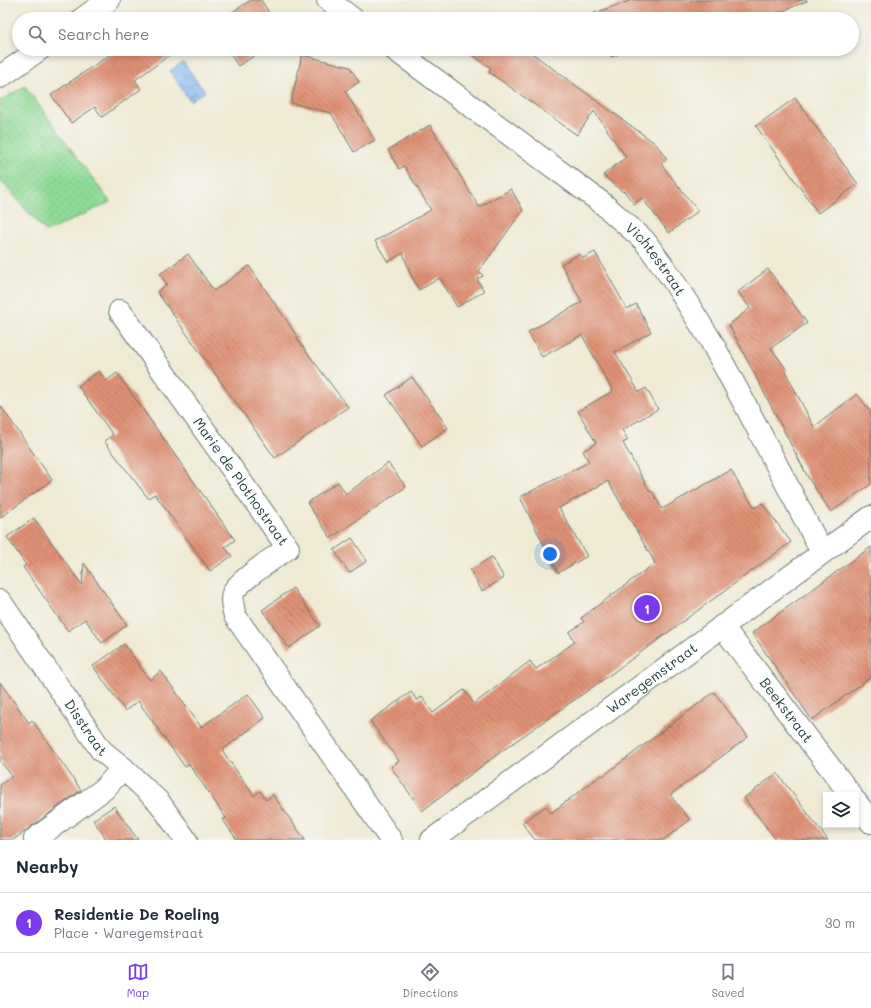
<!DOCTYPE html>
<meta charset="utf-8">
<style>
body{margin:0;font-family:Mali,sans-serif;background:#f6f6f7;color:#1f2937}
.controls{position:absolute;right:12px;bottom:12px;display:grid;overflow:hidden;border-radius:0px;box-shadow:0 2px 6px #0003}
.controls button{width:36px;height:36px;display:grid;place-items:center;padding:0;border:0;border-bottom:1px solid #e0e1e3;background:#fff;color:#1f2937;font:20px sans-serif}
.you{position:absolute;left:550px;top:554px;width:14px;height:14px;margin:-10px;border:3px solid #fff;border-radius:50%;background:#1a73e8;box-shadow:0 0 0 6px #1a73e833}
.badge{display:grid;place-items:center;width:26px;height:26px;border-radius:50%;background:#7c3aed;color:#fff;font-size:13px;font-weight:700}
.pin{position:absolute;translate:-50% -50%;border:2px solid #fff;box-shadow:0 1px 4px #0006}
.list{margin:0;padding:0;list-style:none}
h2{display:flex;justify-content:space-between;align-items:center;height:52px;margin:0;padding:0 16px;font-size:17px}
h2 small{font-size:13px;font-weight:400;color:#747a83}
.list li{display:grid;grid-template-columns:26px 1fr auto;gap:12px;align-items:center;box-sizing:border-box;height:60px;padding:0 16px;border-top:1px solid #e0e1e3}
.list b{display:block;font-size:15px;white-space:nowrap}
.list p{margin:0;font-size:13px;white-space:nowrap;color:#747a83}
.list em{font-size:13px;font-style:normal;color:#747a83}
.icon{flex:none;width:22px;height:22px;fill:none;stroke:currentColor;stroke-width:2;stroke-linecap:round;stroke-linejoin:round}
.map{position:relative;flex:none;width:871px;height:840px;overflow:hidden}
.search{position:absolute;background:#fff;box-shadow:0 2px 6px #0003;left:12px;right:12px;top:12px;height:44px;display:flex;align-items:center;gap:10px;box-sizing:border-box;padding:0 14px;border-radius:22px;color:#747a83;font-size:15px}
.sheet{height:112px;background:#fff}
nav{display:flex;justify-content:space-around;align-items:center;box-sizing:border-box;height:56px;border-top:1px solid #e0e1e3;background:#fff;font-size:11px;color:#747a83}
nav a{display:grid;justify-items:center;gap:2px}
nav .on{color:#7c3aed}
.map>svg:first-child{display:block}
</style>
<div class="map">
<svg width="871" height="840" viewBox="0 0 871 840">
<defs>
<pattern id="green-dots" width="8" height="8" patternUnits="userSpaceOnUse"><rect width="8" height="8" fill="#8fda96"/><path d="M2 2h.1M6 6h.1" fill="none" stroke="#7bbc82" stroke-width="1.8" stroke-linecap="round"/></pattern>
<pattern id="water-waves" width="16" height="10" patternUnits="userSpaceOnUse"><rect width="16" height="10" fill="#86b7f2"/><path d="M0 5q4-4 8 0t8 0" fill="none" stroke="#6d96c5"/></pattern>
<pattern id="building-back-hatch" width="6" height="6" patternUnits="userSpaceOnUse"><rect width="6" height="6" fill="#e09175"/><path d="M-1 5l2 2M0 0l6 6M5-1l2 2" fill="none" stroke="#b57861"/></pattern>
</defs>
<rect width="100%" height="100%" fill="#f6f6f2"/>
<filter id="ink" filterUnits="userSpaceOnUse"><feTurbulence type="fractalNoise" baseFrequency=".025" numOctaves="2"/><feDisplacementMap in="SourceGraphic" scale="8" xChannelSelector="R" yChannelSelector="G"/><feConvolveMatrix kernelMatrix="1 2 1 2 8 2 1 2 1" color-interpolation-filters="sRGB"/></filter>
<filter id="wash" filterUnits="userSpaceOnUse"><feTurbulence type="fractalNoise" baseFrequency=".012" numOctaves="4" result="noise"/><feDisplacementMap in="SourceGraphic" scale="16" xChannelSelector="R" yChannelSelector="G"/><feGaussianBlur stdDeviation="0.9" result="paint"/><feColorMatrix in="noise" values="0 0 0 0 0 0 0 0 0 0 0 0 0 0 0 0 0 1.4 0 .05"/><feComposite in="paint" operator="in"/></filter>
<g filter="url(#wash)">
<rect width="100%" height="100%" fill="#eeead4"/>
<path fill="url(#green-dots)" stroke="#578c65" d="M 25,86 L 110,202 L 46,232 L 0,180 L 0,101 Z"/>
<path fill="url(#water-waves)" stroke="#527a93" d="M 183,62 L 205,92 L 190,101 L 170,71 Z"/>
<g id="blocks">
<path fill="url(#building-back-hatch)" d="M 251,0 L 261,0 L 273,19 L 221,19 Z
M 632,0 L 807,0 L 807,1 L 763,19 L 720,19 L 719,16 L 710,19 L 596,19 L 594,13 Z
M 118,49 L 178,49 L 135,80 L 141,89 L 102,117 L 95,107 L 71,123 L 51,95 Z
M 227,49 L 265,49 L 238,66 Z
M 464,49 L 526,49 L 656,144 L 667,159 L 661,164 L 698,211 L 669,233 L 642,198 L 634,204 L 624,191 L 623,192 L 603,175 L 626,157 L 594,111 L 577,135 L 489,72 L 491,68 Z
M 608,49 L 633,49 L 611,57 Z
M 302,55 L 350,67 L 359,82 L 345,91 L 375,140 L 354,152 L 331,113 L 291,103 Z
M 795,98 L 858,184 L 818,213 L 756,126 Z
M 430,125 L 479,207 L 511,189 L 523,210 L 479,271 L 483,276 L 477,279 L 484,291 L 457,307 L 440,278 L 419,290 L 410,273 L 403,253 L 388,262 L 375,241 L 431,210 L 404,166 L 399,169 L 388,150 Z
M 595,252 L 627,309 L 636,304 L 651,332 L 615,352 L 639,392 L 646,388 L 658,409 L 622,430 L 628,440 L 623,443 L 650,492 L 652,491 L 662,509 L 731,470 L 741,488 L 755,508 L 762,503 L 791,542 L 614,672 L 506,748 L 422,811 L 391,767 L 399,761 L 370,721 L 411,692 L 417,700 L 422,697 L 433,713 L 464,690 L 474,704 L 530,661 L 536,669 L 575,642 L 569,632 L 584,622 L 581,618 L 655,563 L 608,481 L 559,508 L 587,556 L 558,573 L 520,497 L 589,462 L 583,451 L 596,443 L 578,411 L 613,391 L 582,335 L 542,357 L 528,332 L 582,302 L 561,264 L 580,254 L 583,258 Z
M 188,254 L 214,291 L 249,266 L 287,321 L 298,338 L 297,339 L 348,407 L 275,458 L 157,292 L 167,284 L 160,274 Z
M 768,269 L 807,323 L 771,348 L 787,370 L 785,371 L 814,427 L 857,394 L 871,412 L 871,484 L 831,512 L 810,481 L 729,325 L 750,308 L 738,292 Z
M 99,371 L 106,381 L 117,373 L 235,540 L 225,547 L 232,556 L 210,571 L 155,494 L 148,498 L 104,441 L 113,435 L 78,386 Z
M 412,377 L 448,428 L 422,446 L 386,395 Z
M 0,405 L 52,480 L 0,518 Z
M 388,463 L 406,487 L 331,538 L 307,503 L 338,482 L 346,494 Z
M 34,518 L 82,585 L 84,563 L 127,625 L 102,643 L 85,619 L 68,631 L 23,567 L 26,565 L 7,537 Z
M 352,538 L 367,561 L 349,573 L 334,550 Z
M 871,547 L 871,677 L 812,720 L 752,633 Z
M 492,557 L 504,578 L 482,591 L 470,570 Z
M 293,588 L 320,626 L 289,648 L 262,610 Z
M 124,644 L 150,680 L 161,671 L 201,727 L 248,694 L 265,718 L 222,750 L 254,796 L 260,791 L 266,800 L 273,795 L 305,840 L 237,840 L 223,820 L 226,818 L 189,764 L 185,767 L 138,701 L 125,711 L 93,666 Z
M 0,682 L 29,723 L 32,720 L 81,790 L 13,840 L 0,840 L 0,785 L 12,776 L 0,761 Z
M 714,692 L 748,737 L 670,795 L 690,820 L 663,840 L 535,840 L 522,823 L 546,806 L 551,813 L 588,785 L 602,775 L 603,776 Z
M 777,773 L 828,840 L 776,840 L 744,798 Z
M 114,806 L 138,840 L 107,840 L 93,820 Z"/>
</g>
</g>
<g filter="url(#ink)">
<use href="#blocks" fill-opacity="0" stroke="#677a6c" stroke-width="1"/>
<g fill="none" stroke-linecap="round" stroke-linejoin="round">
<g stroke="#677a6c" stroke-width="24">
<g id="minor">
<path d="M 328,0 L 353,19"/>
<path d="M 82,19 L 109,0"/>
<path id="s1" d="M 394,49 L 602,203 L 644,240 L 671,277 L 711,341 L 749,412 L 822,552"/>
<path d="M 0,77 L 40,49"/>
<path id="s2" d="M 120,311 L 288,548 C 276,556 240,581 234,591 C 230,599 233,608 235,616 L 391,840"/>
<path id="s3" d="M 0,601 L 101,750 L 123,768 L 159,802 L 186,840"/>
<path id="s4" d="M 722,626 L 851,795"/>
<path d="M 856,802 L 871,822"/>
<path d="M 35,839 L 104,789 L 123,768"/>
<path id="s5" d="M 432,840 L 871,517"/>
</g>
</g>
<use href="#minor" stroke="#fff" stroke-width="22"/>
</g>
</g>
<g text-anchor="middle" stroke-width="3.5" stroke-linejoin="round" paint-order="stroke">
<g font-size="14" fill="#1f3d34" stroke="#f6f6f2">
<text dy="5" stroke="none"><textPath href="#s1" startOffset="337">Vichtestraat</textPath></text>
<text dy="5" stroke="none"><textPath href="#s2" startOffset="209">Marie de Plothostraat</textPath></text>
<text dy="5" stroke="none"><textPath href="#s5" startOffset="273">Waregemstraat</textPath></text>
<text dy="5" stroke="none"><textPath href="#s4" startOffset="106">Beekstraat</textPath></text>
<text dy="5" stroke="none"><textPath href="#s3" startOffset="153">Disstraat</textPath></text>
</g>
</g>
</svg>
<div class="controls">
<button><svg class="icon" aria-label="layers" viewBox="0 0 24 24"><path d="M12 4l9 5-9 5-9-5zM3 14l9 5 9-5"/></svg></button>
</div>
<div class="you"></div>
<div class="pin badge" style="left:647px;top:608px">1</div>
<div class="search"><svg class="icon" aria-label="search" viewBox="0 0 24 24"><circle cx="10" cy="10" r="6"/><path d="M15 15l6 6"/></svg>Search here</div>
</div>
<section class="sheet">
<h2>Nearby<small></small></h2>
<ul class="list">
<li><span class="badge">1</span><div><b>Residentie De Roeling</b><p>Place · Waregemstraat</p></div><em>30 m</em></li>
</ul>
</section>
<nav>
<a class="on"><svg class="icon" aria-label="map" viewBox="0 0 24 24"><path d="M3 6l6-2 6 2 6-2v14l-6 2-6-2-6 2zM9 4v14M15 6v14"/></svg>Map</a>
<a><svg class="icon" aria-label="directions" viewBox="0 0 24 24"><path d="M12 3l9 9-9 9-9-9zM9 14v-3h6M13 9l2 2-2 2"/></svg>Directions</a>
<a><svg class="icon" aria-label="saved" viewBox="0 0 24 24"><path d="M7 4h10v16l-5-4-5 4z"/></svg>Saved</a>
</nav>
